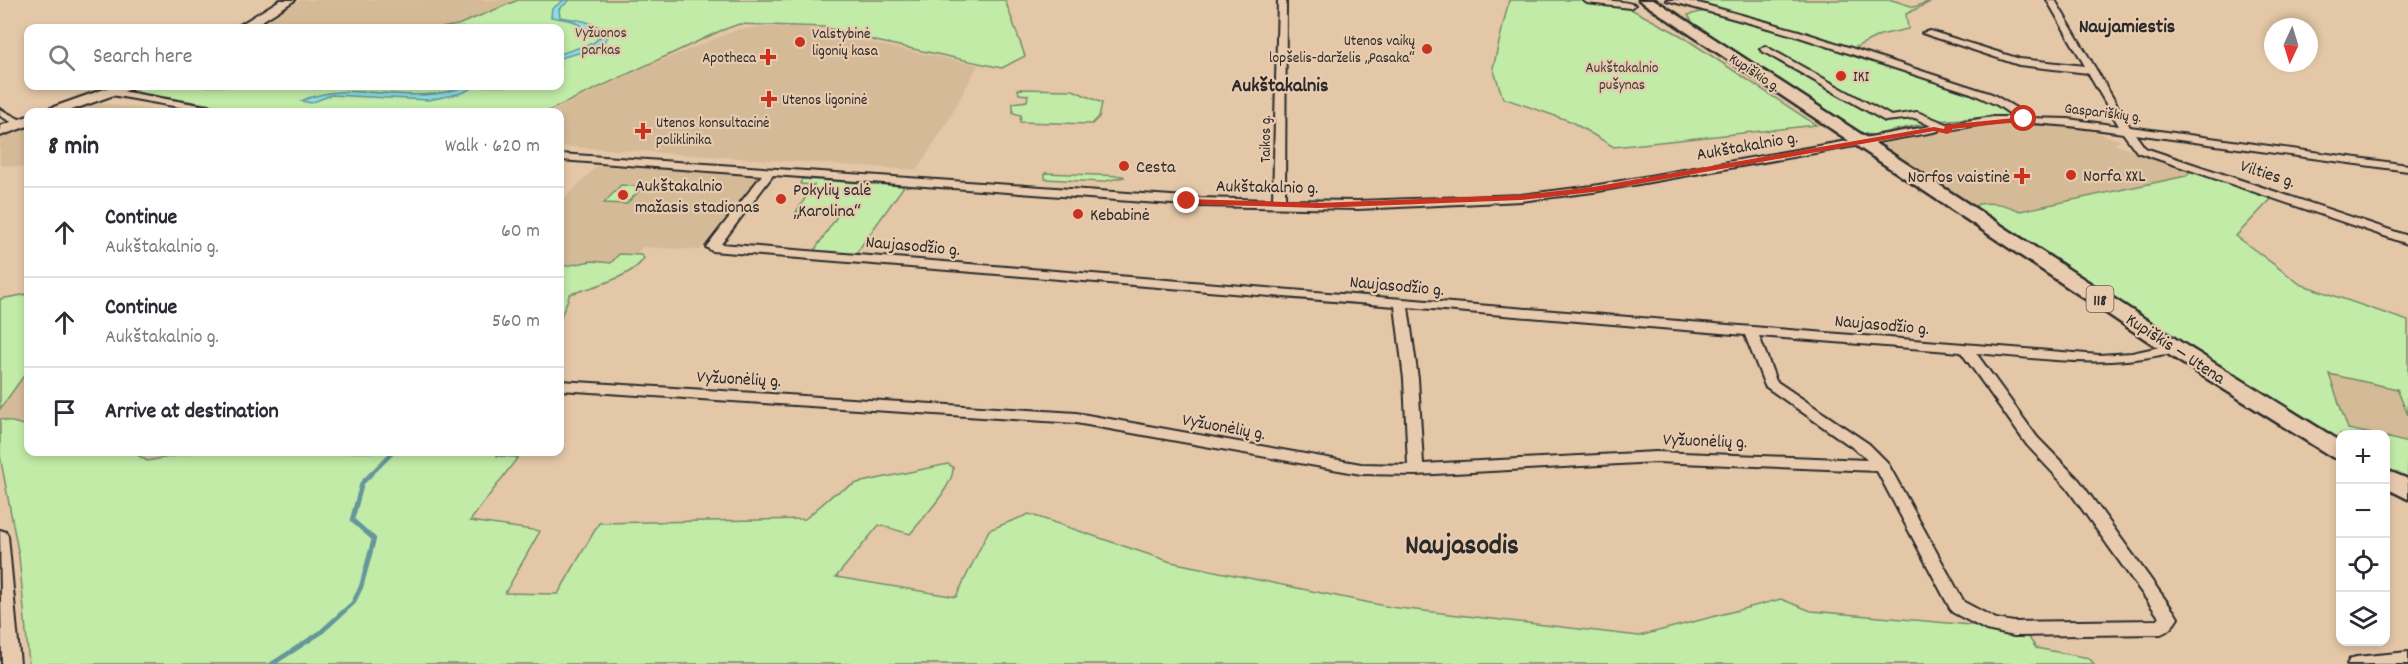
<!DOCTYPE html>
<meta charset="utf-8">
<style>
body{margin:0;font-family:Dekko,sans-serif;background:#f2f2f3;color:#2b2b33}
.controls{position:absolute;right:18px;bottom:18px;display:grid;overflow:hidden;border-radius:12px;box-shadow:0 3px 9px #0003}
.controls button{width:54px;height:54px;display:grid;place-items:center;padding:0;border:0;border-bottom:2px solid #e1e1e2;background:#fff;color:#2b2b33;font:30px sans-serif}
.compass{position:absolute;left:2264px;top:18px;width:54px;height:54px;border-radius:50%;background:#fff;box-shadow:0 3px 9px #0003;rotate:184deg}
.stop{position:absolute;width:18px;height:18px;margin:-14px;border:4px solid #c8321e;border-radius:50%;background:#fff}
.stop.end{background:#c8321e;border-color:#fff;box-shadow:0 2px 6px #0008}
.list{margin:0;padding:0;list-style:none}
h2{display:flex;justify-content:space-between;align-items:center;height:78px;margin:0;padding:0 24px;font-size:26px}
h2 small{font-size:20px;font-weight:400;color:#7c7c81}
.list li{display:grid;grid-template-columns:39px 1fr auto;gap:18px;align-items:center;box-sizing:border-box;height:90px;padding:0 24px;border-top:2px solid #e1e1e2}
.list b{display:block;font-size:22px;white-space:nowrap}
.list p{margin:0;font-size:20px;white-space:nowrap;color:#7c7c81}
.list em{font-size:20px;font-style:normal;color:#7c7c81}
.icon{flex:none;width:33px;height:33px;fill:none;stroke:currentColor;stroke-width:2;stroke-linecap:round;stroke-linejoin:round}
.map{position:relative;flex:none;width:2408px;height:664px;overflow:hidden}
.search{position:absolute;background:#fff;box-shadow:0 3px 9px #0003;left:24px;top:24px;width:540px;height:66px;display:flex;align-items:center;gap:15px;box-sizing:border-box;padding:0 21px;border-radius:12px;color:#7c7c81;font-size:22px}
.panel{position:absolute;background:#fff;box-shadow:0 3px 9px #0003;left:24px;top:108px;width:540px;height:348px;border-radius:12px}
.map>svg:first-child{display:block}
</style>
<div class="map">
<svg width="2408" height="664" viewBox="0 0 2408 664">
<rect width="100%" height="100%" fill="#e4c7a7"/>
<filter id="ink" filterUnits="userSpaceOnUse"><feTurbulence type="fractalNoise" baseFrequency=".0167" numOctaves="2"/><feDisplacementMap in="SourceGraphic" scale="12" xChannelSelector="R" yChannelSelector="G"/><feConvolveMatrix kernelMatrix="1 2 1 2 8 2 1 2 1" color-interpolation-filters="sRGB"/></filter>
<g filter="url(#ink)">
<path fill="#d5ba98" d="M 301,0 L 518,0 L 458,25 L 440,28 L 255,28 Z
M 786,26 L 827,30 L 846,38 L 978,65 L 948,121 L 917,170 L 560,146 L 560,112 L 551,112 L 651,65 L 739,29 Z
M 98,103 L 150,110 L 70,112 Z
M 2002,122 L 2069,123 L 2122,141 L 2114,144 L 2191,170 L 2186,176 L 2020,211 L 2012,207 L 1974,209 L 1884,150 L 1881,144 L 1979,124 Z
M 28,127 L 28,168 L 0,165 L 0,136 Z
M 598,165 L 760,176 L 700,250 L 643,247 L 635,255 L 611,263 L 592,261 L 560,267 L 560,203 Z
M 28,370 L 28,426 L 0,419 L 0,409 Z
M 2328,373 L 2397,389 L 2408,415 L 2408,443 L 2386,437 L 2386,434 L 2348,429 Z"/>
<path fill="#c1eba7" stroke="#768b69" stroke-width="1.5" d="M 518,0 L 1005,0 L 1025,56 L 1002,68 L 876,41 L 824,27 L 739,24 L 720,31 L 546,112 L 254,112 L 134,92 L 141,86 L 560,86 L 560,28 L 440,28 L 458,25 Z
M 1509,0 L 1580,0 L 1627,7 L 1680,35 L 1816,125 L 1614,147 L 1570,121 L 1503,98 L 1493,68 Z
M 1679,0 L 1892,0 L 1914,7 L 1934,0 L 1906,14 L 1908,29 L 1880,35 L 1852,49 L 1765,20 Z
M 1705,11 L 1716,11 L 1843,50 L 2004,106 L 2013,115 L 1937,121 L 1873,135 L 1859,133 L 1694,25 L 1688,15 Z
M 1018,89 L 1073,90 L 1102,103 L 1099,117 L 1092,124 L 1020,122 L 1021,115 L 1013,113 L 1013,103 L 1027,101 L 1028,95 L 1019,94 Z
M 2191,170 L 2273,197 L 2236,236 L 2300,284 L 2408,321 L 2408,415 L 2397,389 L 2329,374 L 2348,429 L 2373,434 L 2340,434 L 2340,445 L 1974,209 L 1978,204 C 1994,202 2005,204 2020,211 L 2186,176 Z
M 1045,173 L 1123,176 L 1124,177 L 1101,182 L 1045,179 Z
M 802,179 L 904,186 L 855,255 L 814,251 L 838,215 L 796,212 L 814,185 L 800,184 Z
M 621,185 L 643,187 L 626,204 L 604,203 Z
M 619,254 L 641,255 L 644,258 C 633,277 590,288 570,294 L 560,319 L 560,267 L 592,261 L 611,263 Z
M 28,294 L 28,370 L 0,409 L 0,299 Z
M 0,419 L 28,426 L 28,452 L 133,452 L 147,461 L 195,452 L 497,452 L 497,456 L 518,457 L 470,521 L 540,531 L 505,593 L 558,594 L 599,523 L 805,519 L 834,494 L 857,483 L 948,464 L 953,467 C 955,485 922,519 910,534 L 879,525 L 836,577 L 956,597 L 989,530 L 1029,514 L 1171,562 L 1390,607 L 1639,636 L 1781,599 L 1811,611 L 1982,626 L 2028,636 L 2036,648 L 2089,658 L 2094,664 L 29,664 L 19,556 L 0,456 Z
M 2386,437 L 2408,443 L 2408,485 L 2386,472 Z"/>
<path fill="#8cdee3" stroke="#659699" stroke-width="1.5" d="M 564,0 L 570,0 L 559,9 L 560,17 C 578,20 596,21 609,35 C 602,50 575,53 560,58 L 560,54 L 593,43 L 600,37 L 573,21 L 551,17 L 552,9 Z
M 465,86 L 476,86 L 462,93 L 429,100 L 331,95 L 311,103 L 301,101 C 354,77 412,109 465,86 Z"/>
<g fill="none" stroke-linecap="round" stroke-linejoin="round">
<path stroke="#659699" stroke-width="4.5" d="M 272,664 L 320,633 L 353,603 L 361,587 L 374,539 L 352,520 L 362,483 L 393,452"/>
<g stroke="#2b2b2b" stroke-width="4">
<path id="street" d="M 1278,0 L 1286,0 L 1285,200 L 1358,201 L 1521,195 L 1593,186 L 1931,126 L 1915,118 L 1885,121 L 1762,51 L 1760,49 L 1765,46 L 1891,116 L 1917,112 L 1947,124 L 1993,117 L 2015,117 L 1997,105 L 1971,93 L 1793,35 L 1666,0 L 1682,0 L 1702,4 L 1799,31 L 1992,94 L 2016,108 L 2027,118 L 2068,119 L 2119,126 L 2088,73 L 2019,65 L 1922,33 L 1930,31 L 2020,59 L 2085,66 L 2047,0 L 2055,0 L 2130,127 L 2408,165 L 2408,171 L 2135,134 L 2145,148 L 2408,236 L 2408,244 L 2137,152 L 2123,133 C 2080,127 2036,121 1993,123 C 1974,124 1956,132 1939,128 L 1938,131 L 1934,132 L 1593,192 L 1521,201 L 1358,209 L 1200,206 L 773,175 L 721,244 L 2099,355 L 2132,353 L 2174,344 L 2179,345 L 2181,348 C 2176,353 2167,354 2160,355 C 2099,368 2038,358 1976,353 L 2037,437 L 2079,480 L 2175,613 L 2178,618 C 2174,625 2169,631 2161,634 L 2014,636 L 1986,630 L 1952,612 L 1877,471 L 1656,462 L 1416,475 L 1361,474 L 1076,423 L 560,390 L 560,381 L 1076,413 L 1361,464 L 1408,465 L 1404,379 L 1395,306 L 712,251 L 706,247 L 762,175 L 560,160 L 560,154 L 1200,198 L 1273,200 ZM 1408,307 L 1745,335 L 1765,386 L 1859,452 L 1867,460 L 1656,452 L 1423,464 L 1418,379 ZM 1759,336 L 1961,352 L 2027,445 L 2067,488 L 2159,617 L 2157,620 L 2014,622 L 1996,619 L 1964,602 L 1887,462 L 1869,444 L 1776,381 Z
M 1583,0 C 1598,0 1621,0 1635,5 L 1630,8 L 1587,3 Z
M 110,89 L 222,109 L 227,112 L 207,112 L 106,94 L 106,90 Z
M 0,109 L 25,122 L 26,124 L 21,127 L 0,116 Z
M 0,530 L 6,532 L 8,536 L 20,664 L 2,664 Z
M 2408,652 L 2408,664 L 2347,664 L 2350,659 L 2356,657 Z"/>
</g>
<g stroke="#2b2b2b" stroke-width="4">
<path id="secondary" d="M 280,0 L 295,0 L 251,28 L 235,28 Z
M 113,86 L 133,86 L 131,89 L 66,112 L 45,112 L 48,109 Z
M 28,116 L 28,126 L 0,136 L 0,126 Z"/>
</g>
<g stroke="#2b2b2b" stroke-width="5">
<path id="primary" d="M 1639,0 L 1655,0 L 2182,343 L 2340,441 L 2340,459 L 2332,457 L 2166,353 Z
M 2386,470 L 2408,479 L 2408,499 L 2386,488 Z"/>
</g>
<use href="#street" fill="#e8cbaf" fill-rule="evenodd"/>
<use href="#secondary" fill="#e8cbaf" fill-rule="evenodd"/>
<use href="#primary" fill="#e8cbaf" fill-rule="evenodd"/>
</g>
</g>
<path fill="#c8321e" d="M 2024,117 L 2026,121 L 1952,129 L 1952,132 L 1947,134 L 1934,131 L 1593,192 L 1521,200 L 1318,208 L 1187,204 L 1183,201 L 1187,199 L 1318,203 L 1521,195 L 1593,187 L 1934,127 L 1944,129 L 1945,125 Z"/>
<g fill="#c8321e" stroke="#e8cbaf" stroke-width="2">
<circle cx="800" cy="42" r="6"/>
<circle cx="1427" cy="49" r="6"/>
<path d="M765 48h6v6h6v6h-6v6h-6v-6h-6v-6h6z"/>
<circle cx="1841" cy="76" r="6"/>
<path d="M766 90h6v6h6v6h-6v6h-6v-6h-6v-6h6z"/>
<path d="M640 122h6v6h6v6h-6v6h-6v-6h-6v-6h6z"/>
<circle cx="1124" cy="166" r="6"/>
<circle cx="2071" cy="175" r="6"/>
<path d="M2019 167h6v6h6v6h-6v6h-6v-6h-6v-6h6z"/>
<circle cx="623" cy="195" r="6"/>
<circle cx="781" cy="199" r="6"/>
<circle cx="1078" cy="214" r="6"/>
</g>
<g text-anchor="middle" stroke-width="4.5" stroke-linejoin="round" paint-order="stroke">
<g font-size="15" fill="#3a3e37" stroke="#e8cbaf">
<text x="601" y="37">Vyžuonos<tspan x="601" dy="17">parkas</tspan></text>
<text x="1622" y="72">Aukštakalnio<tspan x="1622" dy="17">pušynas</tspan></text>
</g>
<g font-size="15" fill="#2b2b2b" stroke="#e8cbaf" text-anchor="start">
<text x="812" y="38">Valstybinė<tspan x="812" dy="17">ligonių kasa</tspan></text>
<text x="1415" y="45" text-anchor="end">Utenos vaikų<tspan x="1415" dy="17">lopšelis-darželis „Pasaka“</tspan></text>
<text x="756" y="62" text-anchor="end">Apotheca</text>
<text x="1853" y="81">IKI</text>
<text x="782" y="104">Utenos ligoninė</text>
<text x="656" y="127">Utenos konsultacinė<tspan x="656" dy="17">poliklinika</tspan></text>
</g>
<g font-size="15" fill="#2b2b2b" stroke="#e8cbaf">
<text transform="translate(1755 72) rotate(33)" y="5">Kupiškio g.</text>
<text transform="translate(2103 112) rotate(7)" y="5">Gaspariškių g.</text>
<text transform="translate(1265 139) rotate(-90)" y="5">Taikos g.</text>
</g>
<rect fill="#e8cbaf" stroke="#645b53" stroke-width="1.5" x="2086.5" y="286" width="27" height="26" rx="4.5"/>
<g font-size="16" font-weight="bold" fill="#2b2b2b">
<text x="2100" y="305">118</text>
</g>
<g font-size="18" fill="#2b2b2b" stroke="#e8cbaf">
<text transform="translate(1747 145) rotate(-10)" y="6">Aukštakalnio g.</text>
<text transform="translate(2268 173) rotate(18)" y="6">Vilties g.</text>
<text transform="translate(1267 186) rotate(1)" y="6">Aukštakalnio g.</text>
<text transform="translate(913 245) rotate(5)" y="6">Naujasodžio g.</text>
<text transform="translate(1397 285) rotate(5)" y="6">Naujasodžio g.</text>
<text transform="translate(1882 324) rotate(5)" y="6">Naujasodžio g.</text>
<text transform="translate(2176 348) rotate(33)" y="6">Kupiškis — Utena</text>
<text transform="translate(739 378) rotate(3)" y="6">Vyžuonėlių g.</text>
<text transform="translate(1224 426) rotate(10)" y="6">Vyžuonėlių g.</text>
<text transform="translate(1705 440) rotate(2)" y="6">Vyžuonėlių g.</text>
</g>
<g font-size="18" fill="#2b2b2b" stroke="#e8cbaf" text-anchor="start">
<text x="1136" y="172">Cesta</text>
<text x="2083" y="181">Norfa XXL</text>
<text x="2010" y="182" text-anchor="end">Norfos vaistinė</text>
<text x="635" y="191">Aukštakalnio<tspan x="635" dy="21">mažasis stadionas</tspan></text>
<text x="793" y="195">Pokylių salė<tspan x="793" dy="21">„Karolina“</tspan></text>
<text x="1090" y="220">Kebabinė</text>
</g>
<g font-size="20" font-weight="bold" fill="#2b2b2b" stroke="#e8cbaf">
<text x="2127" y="32">Naujamiestis</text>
<text x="1280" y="91">Aukštakalnis</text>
</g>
<g font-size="28" font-weight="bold" fill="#2b2b2b" stroke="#e8cbaf">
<text x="1462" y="553">Naujasodis</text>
</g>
</g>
</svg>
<div class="controls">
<button>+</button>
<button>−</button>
<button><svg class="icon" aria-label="locate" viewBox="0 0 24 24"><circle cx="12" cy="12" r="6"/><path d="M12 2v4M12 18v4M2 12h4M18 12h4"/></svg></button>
<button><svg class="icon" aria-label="layers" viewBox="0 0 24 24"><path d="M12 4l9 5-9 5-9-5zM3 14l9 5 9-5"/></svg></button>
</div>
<svg class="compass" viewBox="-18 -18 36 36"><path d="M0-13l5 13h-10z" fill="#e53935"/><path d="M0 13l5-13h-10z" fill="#7c7c81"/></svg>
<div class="stop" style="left:2024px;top:119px"></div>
<div class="stop end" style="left:1187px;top:201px"></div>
<div class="search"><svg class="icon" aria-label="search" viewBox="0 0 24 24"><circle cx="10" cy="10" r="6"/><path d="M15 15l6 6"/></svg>Search here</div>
<section class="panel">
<h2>8 min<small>Walk · 620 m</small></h2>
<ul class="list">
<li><svg class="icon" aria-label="ahead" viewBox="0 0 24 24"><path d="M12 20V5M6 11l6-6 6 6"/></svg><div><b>Continue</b><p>Aukštakalnio g.</p></div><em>60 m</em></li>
<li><svg class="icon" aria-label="ahead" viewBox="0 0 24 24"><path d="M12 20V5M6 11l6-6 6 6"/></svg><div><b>Continue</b><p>Aukštakalnio g.</p></div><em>560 m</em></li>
<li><svg class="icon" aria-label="arrive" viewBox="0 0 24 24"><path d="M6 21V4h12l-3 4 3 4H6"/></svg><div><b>Arrive at destination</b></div></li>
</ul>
</section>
</div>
